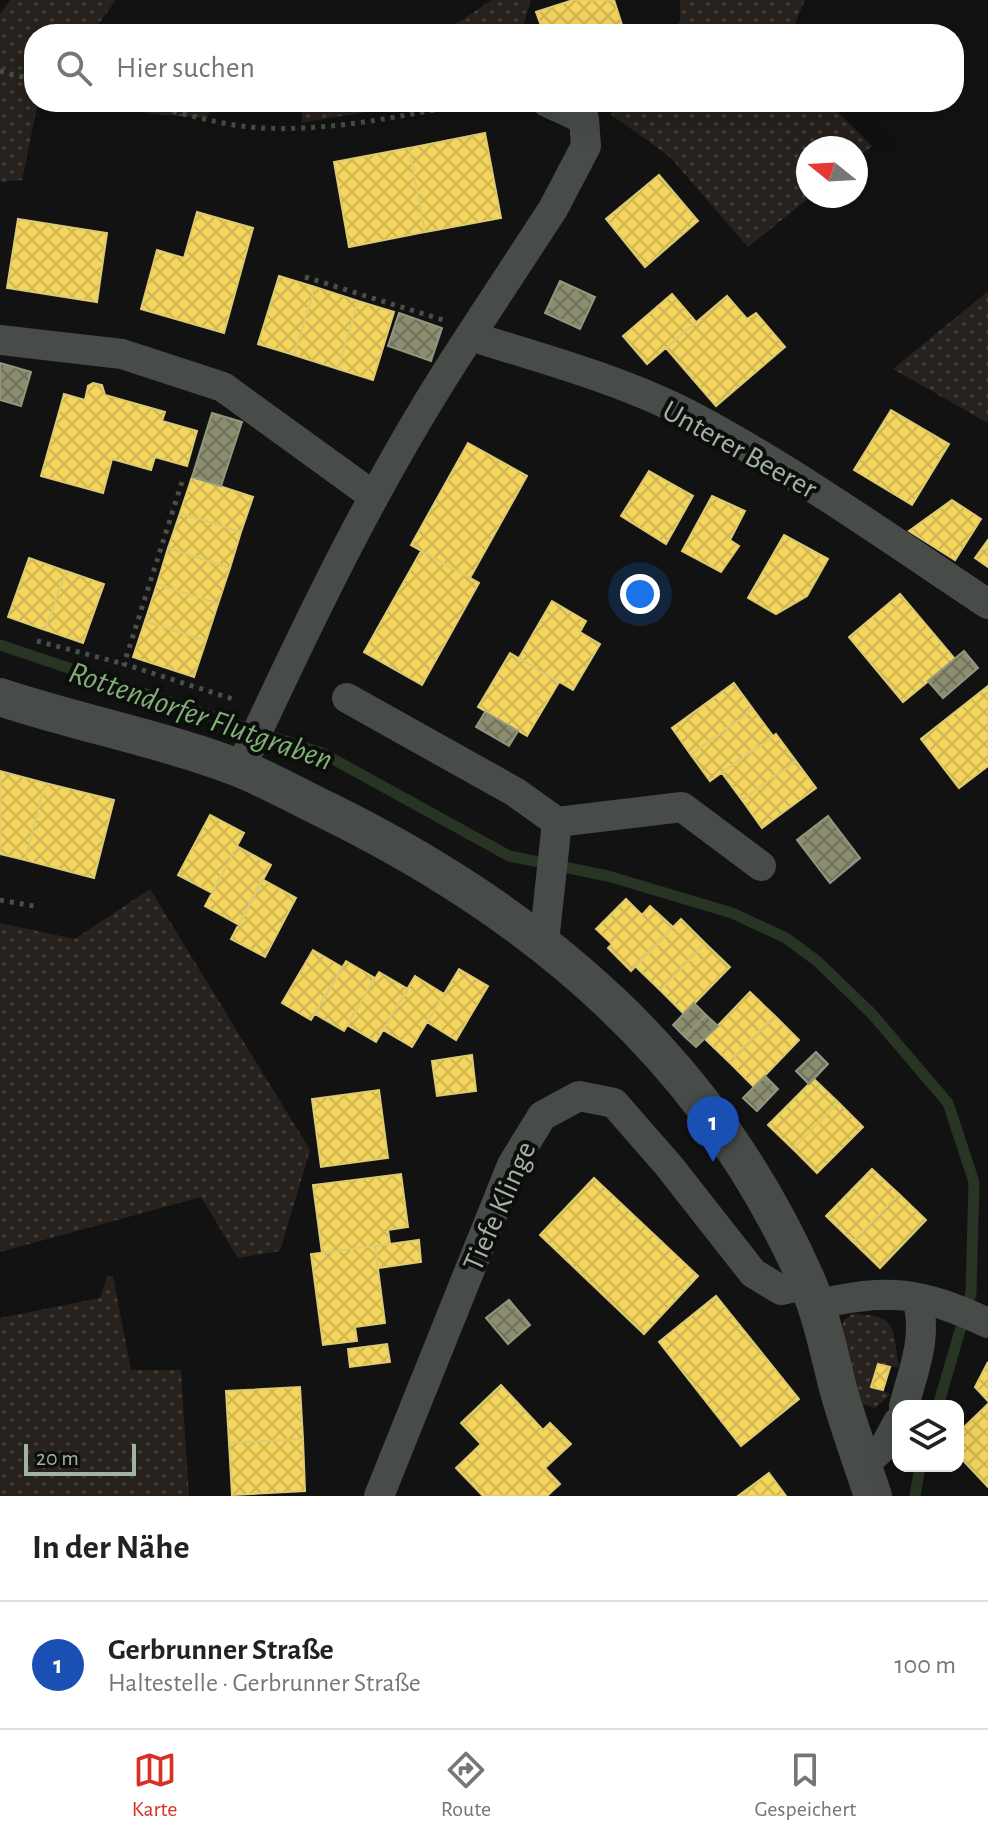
<!DOCTYPE html>
<html lang="de">
<meta charset="utf-8">
<style>
body{margin:0;font-family:"Alegreya Sans",sans-serif;background:#f6f6f6;color:#222}
.controls{position:absolute;right:24px;bottom:24px;display:grid;overflow:hidden;border-radius:16px;box-shadow:0 8px 32px #0002}
.controls button{width:72px;height:72px;display:grid;place-items:center;padding:0;border:0;border-bottom:2px solid #e0e0e0;background:#fff;color:#222;font:40px sans-serif}
.compass{position:absolute;left:796px;top:136px;width:72px;height:72px;border-radius:50%;background:#fff;box-shadow:0 8px 32px #0002;rotate:288deg}
.scale{position:absolute;left:24px;bottom:20px;width:112px;box-sizing:border-box;padding-left:8px;border:4px solid #a1b4a2;border-top:0;font-size:22px;line-height:28px;white-space:nowrap;color:#a1b4a2;-webkit-text-stroke:6px #0c0d0c;paint-order:stroke}
.you{position:absolute;left:640px;top:594px;width:28px;height:28px;margin:-20px;border:6px solid #fff;border-radius:50%;background:#1a73e8;box-shadow:0 0 0 12px #1a73e833}
.badge{display:grid;place-items:center;width:52px;height:52px;border-radius:50%;background:#d93025;color:#fff;font-size:26px;font-weight:700}
.pin{position:absolute;translate:-50% -66px;filter:drop-shadow(0 2px 4px #0008)}
.pin::after{content:'';position:absolute;top:42px;width:28px;height:24px;background:inherit;clip-path:polygon(0 0,100% 0,50% 100%)}
.list{margin:0;padding:0;list-style:none}
h2{display:flex;justify-content:space-between;align-items:center;height:104px;margin:0;padding:0 32px;font-size:34px}
h2 small{font-size:26px;font-weight:400;color:#767676}
.list li{display:grid;grid-template-columns:52px 1fr auto;gap:24px;align-items:center;box-sizing:border-box;height:128px;padding:0 32px;border-top:2px solid #e0e0e0}
.list b{display:block;font-size:30px;white-space:nowrap}
.list p{margin:0;font-size:26px;white-space:nowrap;color:#767676}
.list em{font-size:26px;font-style:normal;color:#767676}
.icon{flex:none;width:44px;height:44px;fill:none;stroke:currentColor;stroke-width:2;stroke-linecap:round;stroke-linejoin:round}
.map{position:relative;flex:none;width:988px;height:1496px;overflow:hidden}
.search{position:absolute;background:#fff;box-shadow:0 8px 32px #0002;left:24px;right:24px;top:24px;height:88px;display:flex;align-items:center;gap:20px;box-sizing:border-box;padding:0 28px;border-radius:32px;color:#767676;font-size:30px}
.sheet{height:232px;background:#fff}
nav{display:flex;justify-content:space-around;align-items:center;box-sizing:border-box;height:112px;border-top:2px solid #e0e0e0;background:#fff;font-size:22px;color:#767676}
nav a{display:grid;justify-items:center;gap:4px}
nav .on{color:#d93025}
.map>svg:first-child{display:block}
</style>
<div class="map">
<svg width="988" height="1496" viewBox="0 0 988 1496">
<defs>
<pattern id="grass-dots" width="8" height="8" patternUnits="userSpaceOnUse" patternTransform="scale(2)"><rect width="8" height="8" fill="#28221e"/><path d="M2 2h.1M6 6h.1" fill="none" stroke="#44403c" stroke-width="1.8" stroke-linecap="round"/></pattern>
<pattern id="homes-cross-hatch" width="8" height="8" patternUnits="userSpaceOnUse" patternTransform="scale(2)"><rect width="8" height="8" fill="#f6d55c"/><path d="M0 0l8 8M0 8l8-8" fill="none" stroke="#ceb553"/></pattern>
<pattern id="industry-cross-hatch" width="8" height="8" patternUnits="userSpaceOnUse" patternTransform="scale(2)"><rect width="8" height="8" fill="#8c8c6e"/><path d="M0 0l8 8M0 8l8-8" fill="none" stroke="#70725c"/></pattern>
</defs>
<rect width="100%" height="100%" fill="#121212"/>
<path fill="url(#grass-dots)" d="M 10,0 L 116,0 L 91,34 L 34,34 L 34,102 L 38,102 L 22,180 L 0,182 L 0,14 Z
M 492,0 L 531,0 L 521,34 L 440,34 Z
M 680,0 L 805,0 L 791,34 L 670,34 L 680,21 Z
M 93,102 L 211,102 L 208,118 L 153,114 Z
M 304,102 L 425,102 L 301,123 Z
M 620,102 L 828,102 L 872,146 L 856,159 L 856,148 L 808,148 L 811,196 L 748,247 L 669,156 L 610,114 Z
M 988,291 L 988,423 L 893,369 Z
M 150,889 L 310,1150 L 280,1251 L 238,1258 L 201,1197 L 0,1252 L 0,923 L 75,939 Z
M 113,1276 L 131,1370 L 181,1370 L 189,1496 L 0,1496 L 0,1318 L 100,1298 L 107,1277 Z
M 852,1314 C 898,1315 892,1326 899,1367 L 890,1367 L 883,1390 L 890,1395 L 875,1408 L 863,1404 L 842,1332 L 843,1321 Z"/>
<path fill="url(#homes-cross-hatch)" stroke="#dccb71" stroke-width="2" d="M 573,0 L 614,0 L 625,34 L 544,34 L 536,12 Z
M 485,133 L 501,218 L 425,232 L 409,148 Z
M 409,148 L 425,232 L 349,247 L 334,162 Z
M 659,175 L 698,221 L 645,267 L 606,219 Z
M 197,212 L 253,228 L 224,333 L 141,309 L 157,250 L 184,258 Z
M 18,219 L 107,233 L 97,302 L 7,288 Z
M 279,276 L 315,287 L 294,355 L 258,344 Z
M 315,287 L 358,301 L 338,369 L 294,355 Z
M 672,294 L 696,322 L 647,364 L 623,336 Z
M 727,296 L 747,319 L 756,313 L 785,347 L 716,406 L 666,348 Z
M 358,301 L 394,312 L 373,380 L 338,369 Z
M 93,383 L 102,385 L 105,395 L 165,412 L 162,421 L 197,431 L 187,466 L 155,457 L 151,470 L 112,459 L 103,493 L 41,476 L 64,394 L 85,400 L 88,386 Z
M 891,410 L 949,444 L 912,505 L 854,470 Z
M 468,443 L 527,476 L 470,578 L 411,545 Z
M 649,471 L 693,496 L 666,544 L 621,516 Z
M 192,477 L 253,497 L 241,532 L 180,513 Z
M 712,496 L 745,511 L 730,540 L 739,546 L 721,572 L 682,551 Z
M 952,500 L 981,519 L 955,560 L 909,531 Z
M 180,513 L 241,532 L 230,568 L 168,548 Z
M 784,535 L 828,559 L 807,596 L 776,614 L 748,598 Z
M 988,540 L 988,567 L 975,558 Z
M 168,548 L 230,568 L 218,604 L 157,584 Z
M 421,551 L 479,583 L 422,685 L 364,652 Z
M 29,558 L 66,571 L 45,630 L 8,617 Z
M 66,571 L 104,584 L 83,643 L 45,630 Z
M 157,584 L 218,604 L 206,641 L 145,621 Z
M 900,594 L 955,659 L 903,702 L 849,637 Z
M 552,601 L 586,621 L 580,632 L 600,644 L 573,690 L 519,658 Z
M 145,621 L 206,641 L 194,677 L 133,657 Z
M 510,653 L 559,682 L 527,736 L 478,707 Z
M 734,683 L 753,709 L 691,755 L 672,728 Z
M 988,686 L 988,766 L 959,788 L 921,739 Z
M 753,709 L 773,736 L 710,781 L 691,755 Z
M 776,734 L 796,761 L 742,800 L 722,773 Z
M 796,761 L 816,788 L 762,828 L 742,800 Z
M 0,771 L 45,783 L 25,860 L 0,854 Z
M 45,783 L 114,800 L 94,878 L 25,860 Z
M 210,815 L 244,833 L 212,893 L 178,875 Z
M 237,846 L 271,865 L 239,925 L 205,906 Z
M 262,879 L 296,898 L 265,957 L 231,939 Z
M 626,899 L 642,915 L 650,906 L 673,927 L 631,971 L 608,948 L 612,944 L 596,929 Z
M 681,919 L 705,943 L 660,990 L 635,966 Z
M 705,943 L 730,967 L 684,1014 L 660,990 Z
M 313,950 L 342,967 L 311,1020 L 282,1003 Z
M 346,961 L 375,978 L 344,1031 L 315,1014 Z
M 459,969 L 488,986 L 456,1040 L 427,1022 Z
M 379,972 L 408,989 L 376,1042 L 347,1025 Z
M 415,976 L 444,994 L 412,1047 L 383,1030 Z
M 750,992 L 775,1016 L 729,1062 L 705,1039 Z
M 775,1016 L 799,1040 L 754,1087 L 729,1062 Z
M 472,1055 L 476,1091 L 437,1096 L 432,1061 Z
M 814,1079 L 838,1102 L 793,1149 L 768,1125 Z
M 379,1090 L 388,1158 L 321,1167 L 312,1099 Z
M 838,1102 L 863,1127 L 817,1173 L 793,1149 Z
M 872,1169 L 899,1194 L 853,1242 L 826,1216 Z
M 401,1174 L 408,1227 L 388,1230 L 390,1244 L 322,1253 L 313,1185 Z
M 594,1178 L 698,1276 L 644,1334 L 540,1235 Z
M 899,1194 L 926,1220 L 880,1268 L 853,1242 Z
M 419,1240 L 421,1262 L 378,1268 L 375,1246 Z
M 375,1246 L 385,1323 L 355,1327 L 357,1341 L 323,1345 L 311,1254 Z
M 716,1296 L 799,1399 L 741,1446 L 659,1342 Z
M 387,1344 L 390,1362 L 350,1367 L 348,1349 Z
M 988,1362 L 988,1401 L 975,1387 Z
M 878,1364 L 890,1367 L 883,1390 L 871,1387 Z
M 501,1385 L 543,1430 L 550,1423 L 571,1444 L 545,1468 L 560,1484 L 547,1496 L 483,1496 L 456,1468 L 481,1444 L 461,1423 Z
M 300,1387 L 303,1439 L 229,1443 L 226,1391 Z
M 988,1404 L 988,1487 L 958,1455 L 958,1433 Z
M 303,1439 L 305,1491 L 232,1495 L 229,1443 Z
M 769,1473 L 786,1496 L 738,1496 Z"/>
<path fill="url(#industry-cross-hatch)" stroke="#92987e" stroke-width="2" d="M 560,281 L 595,297 L 580,329 L 545,313 Z
M 399,313 L 442,328 L 431,361 L 388,346 Z
M 0,363 L 31,372 L 21,406 L 0,400 Z
M 212,413 L 242,422 L 221,486 L 192,477 Z
M 964,651 L 978,668 L 943,698 L 928,681 Z
M 485,712 L 518,731 L 509,746 L 476,727 Z
M 828,816 L 860,858 L 830,883 L 797,840 Z
M 694,1003 L 706,1015 L 685,1037 L 673,1025 Z
M 706,1015 L 718,1026 L 696,1047 L 685,1037 Z
M 816,1052 L 828,1064 L 809,1084 L 796,1071 Z
M 765,1076 L 778,1089 L 757,1111 L 743,1098 Z
M 509,1300 L 530,1325 L 508,1344 L 486,1318 Z"/>
<g fill="none" stroke-linecap="round" stroke-linejoin="round">
<path stroke="#283424" stroke-width="11" d="M 0,645 L 324,754 L 509,856 L 608,876 L 732,913 L 786,938 L 817,961 L 872,1014 L 948,1103 L 974,1182 L 971,1293 L 938,1406
M 915,1496 L 920,1466"/>
<path stroke="#484e48" stroke-width="5" stroke-dasharray="4 6" stroke-linecap="butt" d="M 0,71 L 34,80
M 134,102 C 172,110 211,123 249,127 C 325,134 403,115 477,102
M 305,277 L 443,320
M 182,482 L 124,664 L 236,700
M 37,641 L 124,664
M 0,900 L 34,906"/>
<path stroke="#474c48" stroke-width="30" d="M 470,336 L 553,209 L 586,146 L 584,119 L 547,102
M 0,340 L 122,354 L 223,387 L 372,495
M 347,698 L 515,792 L 557,822
M 240,769 C 310,618 378,475 470,336 C 547,360 629,382 699,420 C 799,474 893,541 988,604
M 544,942 L 557,822 L 682,807 L 761,866
M 816,1305 C 889,1287 920,1292 988,1323
M 904,1406 C 914,1368 928,1337 917,1298
M 863,1466 L 886,1444 L 898,1422
M 379,1496 L 512,1165 L 542,1116 L 579,1096 L 614,1103 L 669,1166 L 753,1273 L 781,1290 L 808,1284"/>
<path stroke="#474c48" stroke-width="38" d="M 0,697 C 78,723 159,738 236,767 C 268,779 298,797 328,811 C 541,916 712,1062 808,1284 C 822,1317 829,1353 838,1388 C 848,1424 861,1460 873,1496"/>
</g>
<g text-anchor="middle" stroke-width="8" stroke-linejoin="round" paint-order="stroke">
<g font-size="30" fill="#a1b4a2" stroke="#0c0d0c">
<text transform="translate(740 449) rotate(29)" y="10">Unterer Beerer</text>
<text transform="translate(499 1206) rotate(-66)" y="10">Tiefe Klinge</text>
</g>
<g font-size="32" font-style="italic" fill="#7fb374" stroke="#0c0d0c">
<text transform="translate(201 715) rotate(19)" y="11">Rottendorfer Flutgraben</text>
</g>
</g>
</svg>
<div class="controls">
<button><svg class="icon" aria-label="layers" viewBox="0 0 24 24"><path d="M12 4l9 5-9 5-9-5zM3 14l9 5 9-5"/></svg></button>
</div>
<svg class="compass" viewBox="-18 -18 36 36"><path d="M0-13l5 13h-10z" fill="#e53935"/><path d="M0 13l5-13h-10z" fill="#767676"/></svg>
<div class="scale">20 m</div>
<div class="you"></div>
<div class="pin badge" style="left:713px;top:1162px;background:#1a4fb4">1</div>
<div class="search"><svg class="icon" aria-label="search" viewBox="0 0 24 24"><circle cx="10" cy="10" r="6"/><path d="M15 15l6 6"/></svg>Hier suchen</div>
</div>
<section class="sheet">
<h2>In der Nähe<small></small></h2>
<ul class="list">
<li><span class="badge" style="background:#1a4fb4">1</span><div><b>Gerbrunner Straße</b><p>Haltestelle · Gerbrunner Straße</p></div><em>100 m</em></li>
</ul>
</section>
<nav>
<a class="on"><svg class="icon" aria-label="map" viewBox="0 0 24 24"><path d="M3 6l6-2 6 2 6-2v14l-6 2-6-2-6 2zM9 4v14M15 6v14"/></svg>Karte</a>
<a><svg class="icon" aria-label="directions" viewBox="0 0 24 24"><path d="M12 3l9 9-9 9-9-9zM9 14v-3h6M13 9l2 2-2 2"/></svg>Route</a>
<a><svg class="icon" aria-label="saved" viewBox="0 0 24 24"><path d="M7 4h10v16l-5-4-5 4z"/></svg>Gespeichert</a>
</nav>
